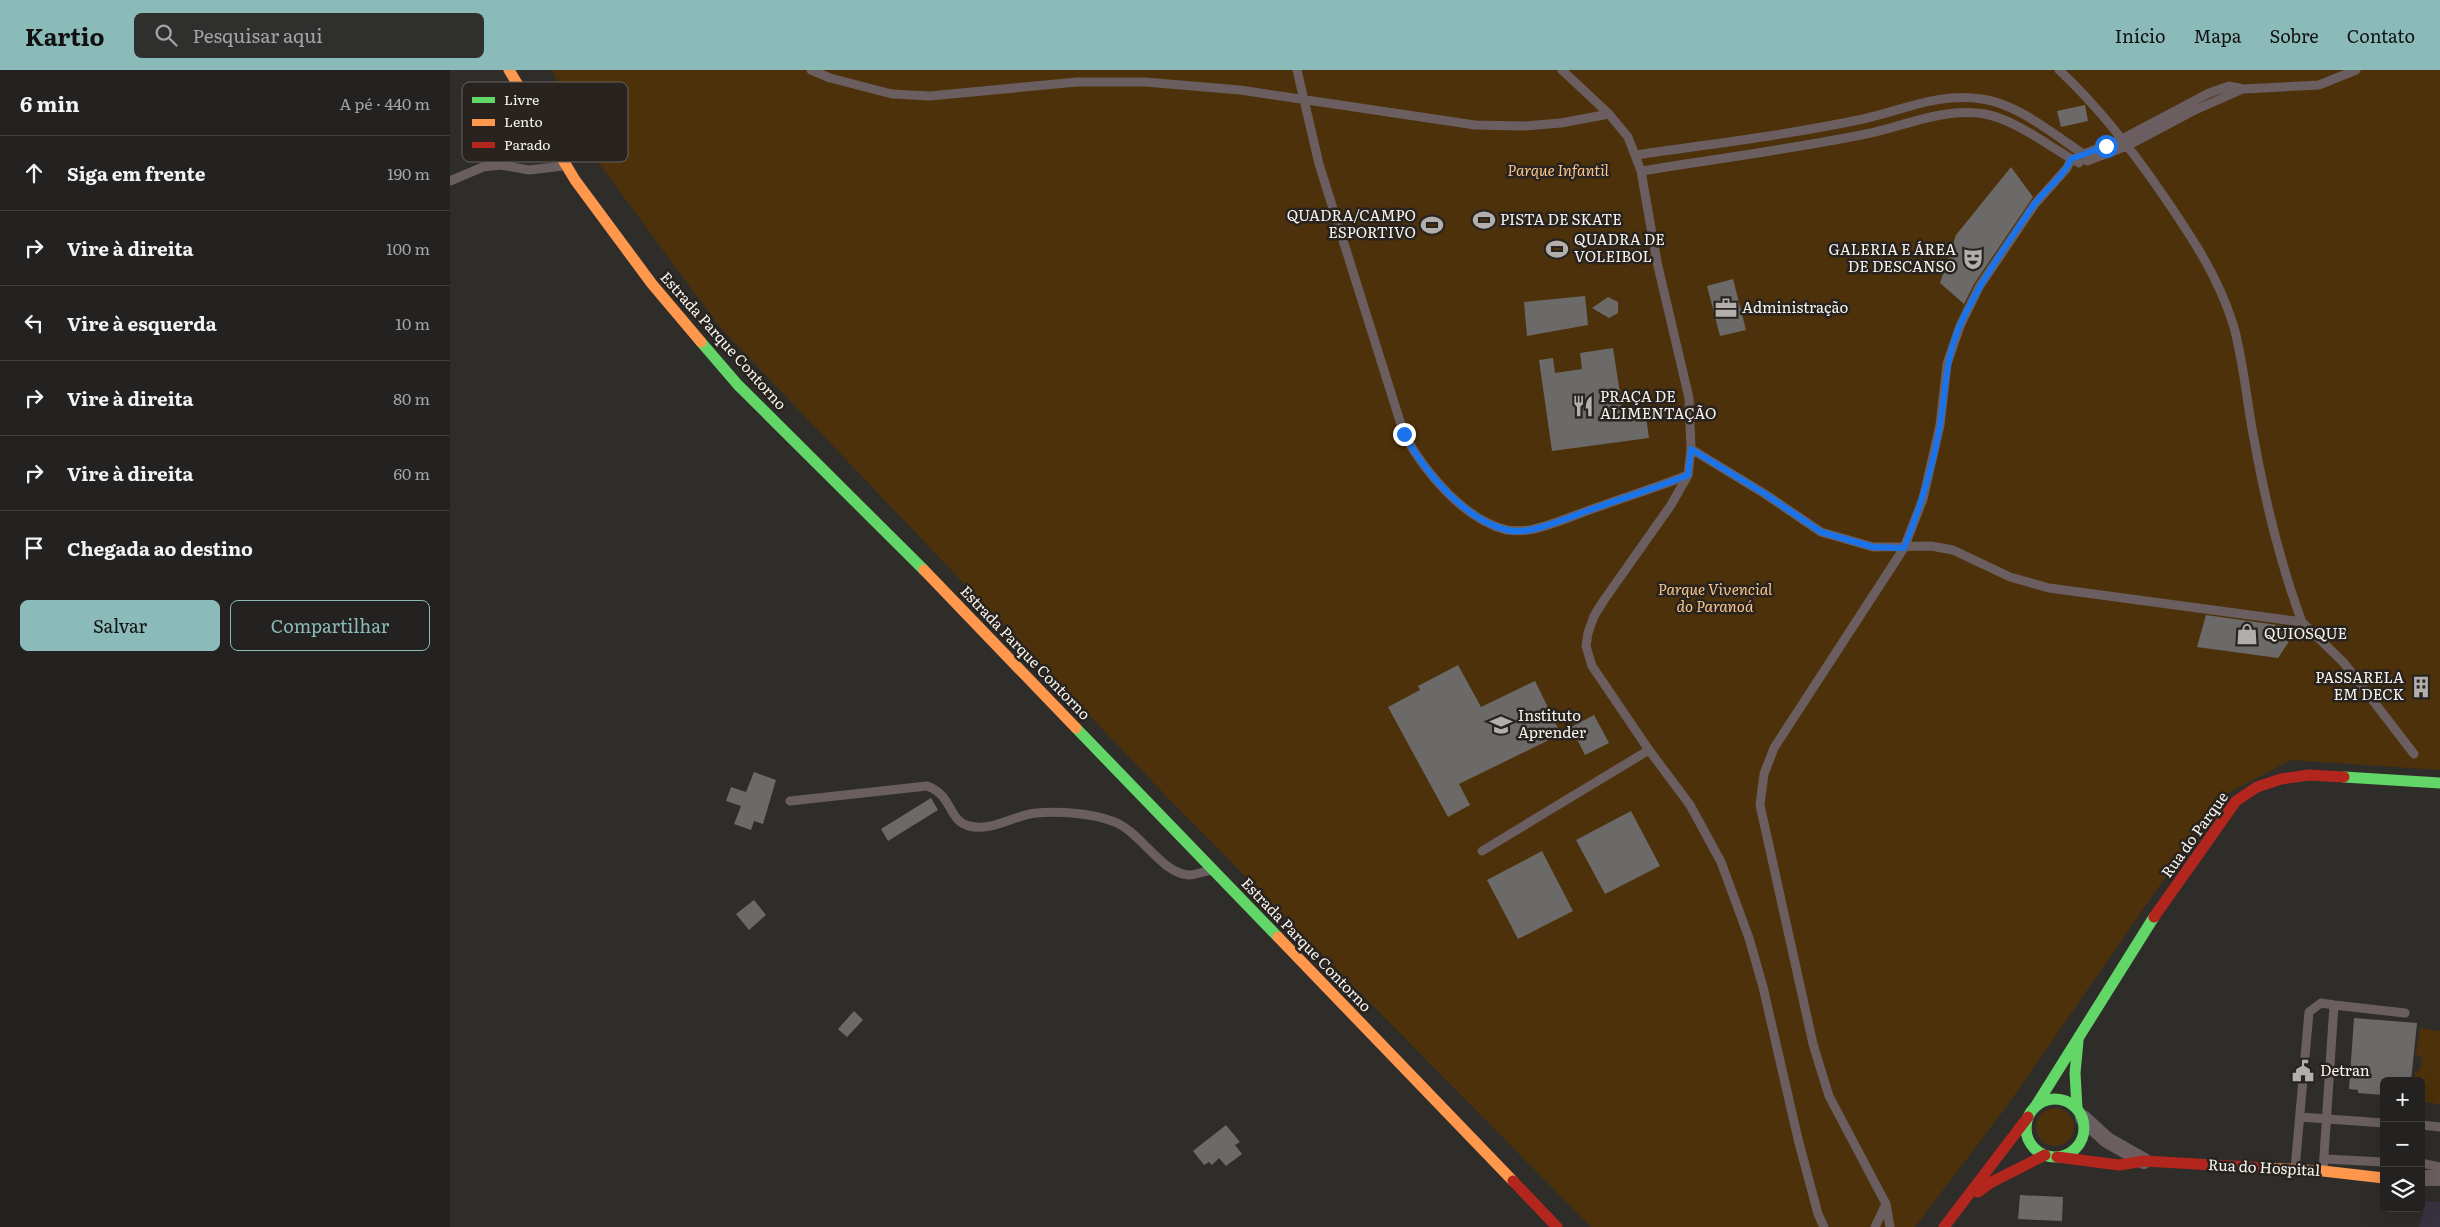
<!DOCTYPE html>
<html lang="pt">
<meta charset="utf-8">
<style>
body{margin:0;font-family:Literata,serif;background:#2f2f2d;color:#f1f3f6}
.controls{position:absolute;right:15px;bottom:15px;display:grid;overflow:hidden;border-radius:8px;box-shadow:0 5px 20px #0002}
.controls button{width:45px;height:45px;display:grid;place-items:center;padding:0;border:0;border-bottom:1px solid #403f3e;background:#232220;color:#f1f3f6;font:25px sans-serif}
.stop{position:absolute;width:15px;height:15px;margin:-11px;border:4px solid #1a73e8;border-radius:50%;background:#fff}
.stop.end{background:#1a73e8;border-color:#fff;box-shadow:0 1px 5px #0008}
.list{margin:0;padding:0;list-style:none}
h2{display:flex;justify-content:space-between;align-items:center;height:65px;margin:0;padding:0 20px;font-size:21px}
h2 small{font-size:16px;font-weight:400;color:#a3a4a5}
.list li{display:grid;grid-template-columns:32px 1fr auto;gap:15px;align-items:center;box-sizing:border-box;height:75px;padding:0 20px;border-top:1px solid #403f3e}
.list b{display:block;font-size:19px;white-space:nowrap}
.list em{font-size:16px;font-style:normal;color:#a3a4a5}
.actions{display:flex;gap:10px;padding:15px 20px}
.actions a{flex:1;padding:11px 0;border:1px solid #8bbbb9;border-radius:8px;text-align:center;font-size:18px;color:#8bbbb9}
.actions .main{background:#8bbbb9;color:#111}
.icon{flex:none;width:28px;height:28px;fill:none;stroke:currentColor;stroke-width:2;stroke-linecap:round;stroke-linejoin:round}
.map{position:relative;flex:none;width:1990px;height:1157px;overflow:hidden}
header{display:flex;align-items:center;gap:30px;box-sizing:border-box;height:70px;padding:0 25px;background:#8bbbb9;color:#111}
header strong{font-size:24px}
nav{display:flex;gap:28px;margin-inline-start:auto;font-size:18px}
.search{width:350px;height:45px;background:#2f2f2d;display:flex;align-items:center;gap:12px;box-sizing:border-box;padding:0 18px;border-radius:8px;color:#a3a4a5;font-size:19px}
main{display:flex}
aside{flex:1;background:#232220}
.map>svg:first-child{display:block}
</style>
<header>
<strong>Kartio</strong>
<div class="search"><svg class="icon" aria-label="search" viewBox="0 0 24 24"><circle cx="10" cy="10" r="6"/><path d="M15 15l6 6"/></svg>Pesquisar aqui</div>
<nav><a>Início</a><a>Mapa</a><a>Sobre</a><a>Contato</a></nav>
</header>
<main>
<aside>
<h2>6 min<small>A pé · 440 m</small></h2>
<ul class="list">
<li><svg class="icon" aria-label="ahead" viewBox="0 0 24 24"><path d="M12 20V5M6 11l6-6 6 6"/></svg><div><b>Siga em frente</b></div><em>190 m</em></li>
<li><svg class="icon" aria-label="right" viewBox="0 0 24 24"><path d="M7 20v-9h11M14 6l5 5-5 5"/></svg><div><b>Vire à direita</b></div><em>100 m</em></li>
<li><svg class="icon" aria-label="left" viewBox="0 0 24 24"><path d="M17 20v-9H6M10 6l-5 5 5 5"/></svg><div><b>Vire à esquerda</b></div><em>10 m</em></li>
<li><svg class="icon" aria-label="right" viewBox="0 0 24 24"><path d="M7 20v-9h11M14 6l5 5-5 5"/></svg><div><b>Vire à direita</b></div><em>80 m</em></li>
<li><svg class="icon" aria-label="right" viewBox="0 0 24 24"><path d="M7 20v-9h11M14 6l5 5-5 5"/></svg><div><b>Vire à direita</b></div><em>60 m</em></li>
<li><svg class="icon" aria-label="arrive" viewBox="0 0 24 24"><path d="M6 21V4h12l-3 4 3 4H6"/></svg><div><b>Chegada ao destino</b></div></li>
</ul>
<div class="actions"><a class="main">Salvar</a><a>Compartilhar</a></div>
</aside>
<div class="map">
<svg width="1990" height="1157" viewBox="0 0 1990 1157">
<rect width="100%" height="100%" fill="#2f2d2a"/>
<path fill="#38313f" d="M 1976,1131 L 1990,1132 L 1990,1157 L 1969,1157 Z"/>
<path fill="#4c310a" d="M 102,0 L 1990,0 L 1990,700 L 1841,690 L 1771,727 L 1557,1036 L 1465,1157 L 1141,1157 L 718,728 L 269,256 L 139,80 Z
M 1970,958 L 1990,961 L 1990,1034 L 1971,1032 L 1971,1011 L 1964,1011 L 1965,1002 L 1970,1000 L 1972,987 L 1966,985 Z
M1586 1057a19 19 0 1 1 38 0a19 19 0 1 1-38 0Z"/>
<path fill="#6c6a68" d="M 1635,35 L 1638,51 L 1611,57 L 1607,41 Z
M 1561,97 L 1583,127 L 1524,214 L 1514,234 L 1490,213 L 1506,165 Z
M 1283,209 L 1296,260 L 1270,266 L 1257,216 Z
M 1135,226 L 1138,255 L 1077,266 L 1074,232 Z
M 1158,227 L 1168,232 L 1168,243 L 1159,248 L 1142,238 Z
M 1163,278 L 1173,343 L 1195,340 L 1199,368 L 1102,381 L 1089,290 L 1103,288 L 1105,303 L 1132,299 L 1130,283 Z
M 1756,545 L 1848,558 L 1828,588 L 1747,577 Z
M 1008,595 L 1031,637 L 1085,611 L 1111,664 L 1009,714 L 1020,735 L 998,747 L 938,637 L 970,620 L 968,616 Z
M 1144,645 L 1159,673 L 1135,685 L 1121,657 Z
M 304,702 L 326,710 L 313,754 L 304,751 L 301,760 L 284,754 L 291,736 L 276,731 L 281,717 L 296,722 Z
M 481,728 L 488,740 L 438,771 L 431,759 Z
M 1181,741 L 1210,796 L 1155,824 L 1126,770 Z
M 1092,781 L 1123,841 L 1068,869 L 1037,810 Z
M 304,830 L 316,845 L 299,860 L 286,844 Z
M 404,941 L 413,950 L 397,967 L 388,959 Z
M 1904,948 L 1967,953 L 1961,1011 L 1934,1011 L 1934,1025 L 1908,1023 L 1908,1020 L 1899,1019 Z
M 776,1055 L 790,1072 L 785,1075 L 792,1084 L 776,1096 L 769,1088 L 762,1095 L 759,1092 L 754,1095 L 743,1081 Z
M 1570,1125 L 1613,1127 L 1612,1151 L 1568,1149 Z"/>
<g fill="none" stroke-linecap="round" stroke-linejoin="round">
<path stroke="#6b5e60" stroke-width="9" d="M 361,0 L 380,8 L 442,24 L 480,26 L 627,12 L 695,12 L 790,20 L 1025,55 L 1073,56 L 1111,53 L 1159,44
M 847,0 L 869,94 L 954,364 C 974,401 1014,450 1057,460 C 1064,461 1077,461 1084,459 C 1106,454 1127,444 1148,437 C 1178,426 1208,417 1238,405
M 1112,0 L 1159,44 L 1178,67 L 1191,101 L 1207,192 L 1239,328 L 1241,379 L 1238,405 L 1221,435 L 1154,530 L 1144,546 L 1138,563 L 1136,576 L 1142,596 L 1199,680 L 1240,735 L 1271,792 L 1299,868 L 1313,917 L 1348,1069 L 1368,1144 L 1374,1157
M 1609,0 C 1649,37 1682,80 1713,125 C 1741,166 1768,206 1783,254 C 1793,287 1797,334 1804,369 C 1815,430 1830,493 1852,552
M 1185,85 C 1261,74 1338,65 1413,49 C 1453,40 1491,22 1532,29 C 1570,34 1609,69 1641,89
M 1637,91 L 1677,76 L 1743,41 L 1793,19
M 1191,101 C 1266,89 1342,79 1416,64 C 1455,56 1494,37 1535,44 C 1569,51 1599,77 1629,93
M 0,111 L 33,97 L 51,95 L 79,100 L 113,96
M 1241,379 L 1315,424 L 1371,462 L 1423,477 L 1481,476 L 1503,480 L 1560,507 L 1599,518 L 1852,552 L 1894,593 L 1964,684
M 340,731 L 477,716 C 503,725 498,751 519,756 C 542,762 564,745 586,743 C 609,741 640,743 662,751 C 690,760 710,803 739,805 C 745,805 752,802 758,801
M 1032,781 L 1199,680
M 1884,935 L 1955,943
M 1850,1047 L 1934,1053
M 1971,1055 L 1990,1057
M 1874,1089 L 1934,1092
M 1971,1093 L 1990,1097
M 1845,1099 L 1859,942 L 1871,933 L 1884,935 L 1873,1101
M 1436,1134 L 1440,1157
M 1425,1157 L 1436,1134 L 1379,1026 L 1363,974 L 1310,735 L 1314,704 L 1324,678 L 1454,478 L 1473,429 L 1490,355 L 1497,294 L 1510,256 L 1529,217 L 1585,134 L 1617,98 L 1621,89 L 1672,69 L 1759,23 L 1779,16 L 1793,19 L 1869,15 L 1906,0"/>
<path stroke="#6b5e60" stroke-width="16" d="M 1633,1048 L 1657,1070 L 1694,1091
M 1971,1108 L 1990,1108"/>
<path stroke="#63d668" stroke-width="11" d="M 251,272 L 288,315 L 474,500
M 626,658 L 828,867
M 1894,707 L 1990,713
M1576 1058a29 29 0 1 1 58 0a29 29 0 1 1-58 0Z
M 1585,1037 L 1704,847
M 1627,1038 L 1625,1003 L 1628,971"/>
<path stroke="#ff974d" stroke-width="11" d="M 59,0 L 125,110 L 202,214 L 251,272
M 474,500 L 626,658
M 828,867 L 1063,1111
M 1816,1098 L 1873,1101 L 1934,1108"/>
<path stroke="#b3261e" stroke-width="11" d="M 1704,847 L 1786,731 L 1807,717 L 1831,709 L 1859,705 L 1894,707
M 1607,1087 L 1669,1095 L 1694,1091 L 1816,1098
M 1063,1111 L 1107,1157
M 1528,1122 L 1540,1113 L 1595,1085
M 1494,1157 L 1578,1047"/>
</g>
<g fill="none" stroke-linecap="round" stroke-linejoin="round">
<path stroke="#1a73e8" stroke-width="6" d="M 954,364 C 974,401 1014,450 1057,460 C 1064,462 1077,461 1084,459 C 1106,454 1127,444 1148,437 C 1178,426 1209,417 1238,405 L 1241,379 L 1315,424 L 1371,462 L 1423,477 L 1454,478 C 1470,438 1483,398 1490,355 C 1496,319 1495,290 1510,255 C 1529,213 1557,174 1583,136 C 1595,119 1613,108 1621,89 L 1656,76"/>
</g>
<defs>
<g id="stadium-bare" transform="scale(1.725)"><path d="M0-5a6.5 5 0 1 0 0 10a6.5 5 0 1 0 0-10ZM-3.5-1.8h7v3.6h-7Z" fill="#b1aeab" stroke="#28231f" stroke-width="2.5" paint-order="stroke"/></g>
<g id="theatre-bare" transform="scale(1.725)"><path d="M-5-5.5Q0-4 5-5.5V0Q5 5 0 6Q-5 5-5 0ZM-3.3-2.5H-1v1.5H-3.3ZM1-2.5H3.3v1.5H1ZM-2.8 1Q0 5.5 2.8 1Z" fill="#b1aeab" stroke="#28231f" stroke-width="2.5" paint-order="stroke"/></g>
<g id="office-bare" transform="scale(1.725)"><path d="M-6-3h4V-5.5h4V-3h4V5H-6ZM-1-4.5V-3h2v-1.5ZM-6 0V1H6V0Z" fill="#b1aeab" stroke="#28231f" stroke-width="2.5" paint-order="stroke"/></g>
<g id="restaurant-bare" transform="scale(1.725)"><path d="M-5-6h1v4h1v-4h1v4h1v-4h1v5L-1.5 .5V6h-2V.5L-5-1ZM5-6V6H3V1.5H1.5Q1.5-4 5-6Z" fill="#b1aeab" stroke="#28231f" stroke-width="2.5" paint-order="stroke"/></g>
<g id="shop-bare" transform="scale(1.725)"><path d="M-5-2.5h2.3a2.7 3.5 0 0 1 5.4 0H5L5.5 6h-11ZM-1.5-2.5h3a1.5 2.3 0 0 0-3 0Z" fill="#b1aeab" stroke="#28231f" stroke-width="2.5" paint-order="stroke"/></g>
<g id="building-bare" transform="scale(1.725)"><path d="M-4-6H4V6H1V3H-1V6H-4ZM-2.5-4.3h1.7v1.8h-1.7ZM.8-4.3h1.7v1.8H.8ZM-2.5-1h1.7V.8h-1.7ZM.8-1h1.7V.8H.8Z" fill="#b1aeab" stroke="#28231f" stroke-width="2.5" paint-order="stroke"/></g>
<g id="school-bare" transform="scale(1.725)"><path d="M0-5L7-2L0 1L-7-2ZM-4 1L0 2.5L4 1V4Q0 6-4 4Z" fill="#b1aeab" stroke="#28231f" stroke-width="2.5" paint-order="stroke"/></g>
<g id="civic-bare" transform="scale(1.725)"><path d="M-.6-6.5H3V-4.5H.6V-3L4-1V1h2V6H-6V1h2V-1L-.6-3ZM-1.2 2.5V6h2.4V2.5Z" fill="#b1aeab" stroke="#28231f" stroke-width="2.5" paint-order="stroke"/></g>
</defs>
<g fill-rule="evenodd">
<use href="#stadium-bare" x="1034" y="150"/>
<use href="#stadium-bare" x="982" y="155"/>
<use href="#stadium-bare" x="1107" y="179"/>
<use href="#theatre-bare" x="1523" y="189"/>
<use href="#office-bare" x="1276" y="238"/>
<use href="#restaurant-bare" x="1133" y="336"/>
<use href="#shop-bare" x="1797" y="564"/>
<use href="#building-bare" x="1971" y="617"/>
<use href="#school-bare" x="1051" y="655"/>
<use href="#civic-bare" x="1853" y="1001"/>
</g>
<g text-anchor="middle" stroke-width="5" stroke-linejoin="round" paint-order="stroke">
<g font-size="15" font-style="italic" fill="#f9c58c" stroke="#28231f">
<text x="1108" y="106">Parque Infantil</text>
<text x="1265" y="525">Parque Vivencial<tspan x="1265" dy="17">do Paranoá</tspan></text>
</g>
<g font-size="15" fill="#f7f4f0" stroke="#28231f" text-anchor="start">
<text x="966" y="151" text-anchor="end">QUADRA/CAMPO<tspan x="966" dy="17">ESPORTIVO</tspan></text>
<text x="1050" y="155">PISTA DE SKATE</text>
<text x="1124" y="175">QUADRA DE<tspan x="1124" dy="17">VOLEIBOL</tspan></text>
<text x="1506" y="185" text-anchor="end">GALERIA E ÁREA<tspan x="1506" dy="17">DE DESCANSO</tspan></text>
<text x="1292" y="243">Administração</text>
<text x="1150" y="332">PRAÇA DE<tspan x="1150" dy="17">ALIMENTAÇÃO</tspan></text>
<text x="1814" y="569">QUIOSQUE</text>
<text x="1954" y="613" text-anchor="end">PASSARELA<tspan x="1954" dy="17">EM DECK</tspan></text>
<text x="1068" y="651">Instituto<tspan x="1068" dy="17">Aprender</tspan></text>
<text x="1870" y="1006">Detran</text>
</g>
<g font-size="15" fill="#f7f4f0" stroke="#28231f">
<text transform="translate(273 271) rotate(48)" y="5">Estrada Parque Contorno</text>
<text transform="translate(575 583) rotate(46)" y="5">Estrada Parque Contorno</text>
<text transform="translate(1745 765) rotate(-54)" y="5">Rua do Parque</text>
<text transform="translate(856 875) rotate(46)" y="5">Estrada Parque Contorno</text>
<text transform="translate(1814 1098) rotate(3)" y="5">Rua do Hospital</text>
</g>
</g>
<rect x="12" y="12" width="166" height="80" rx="8" fill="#28231f" stroke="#66625e" stroke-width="1"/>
<rect x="22" y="27" width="23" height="6" fill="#63d668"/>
<rect x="22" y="49" width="23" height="7" fill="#ff974d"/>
<rect x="22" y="72" width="23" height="6" fill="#b3261e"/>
<g font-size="14" fill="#f7f4f0">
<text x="54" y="35">Livre</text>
<text x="54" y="57">Lento</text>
<text x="54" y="80">Parado</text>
</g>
</svg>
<div class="controls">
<button>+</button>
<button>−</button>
<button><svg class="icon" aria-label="layers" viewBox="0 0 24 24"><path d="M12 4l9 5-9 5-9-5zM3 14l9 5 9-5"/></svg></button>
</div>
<div class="stop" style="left:1656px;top:76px"></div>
<div class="stop end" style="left:954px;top:364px"></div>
</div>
</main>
